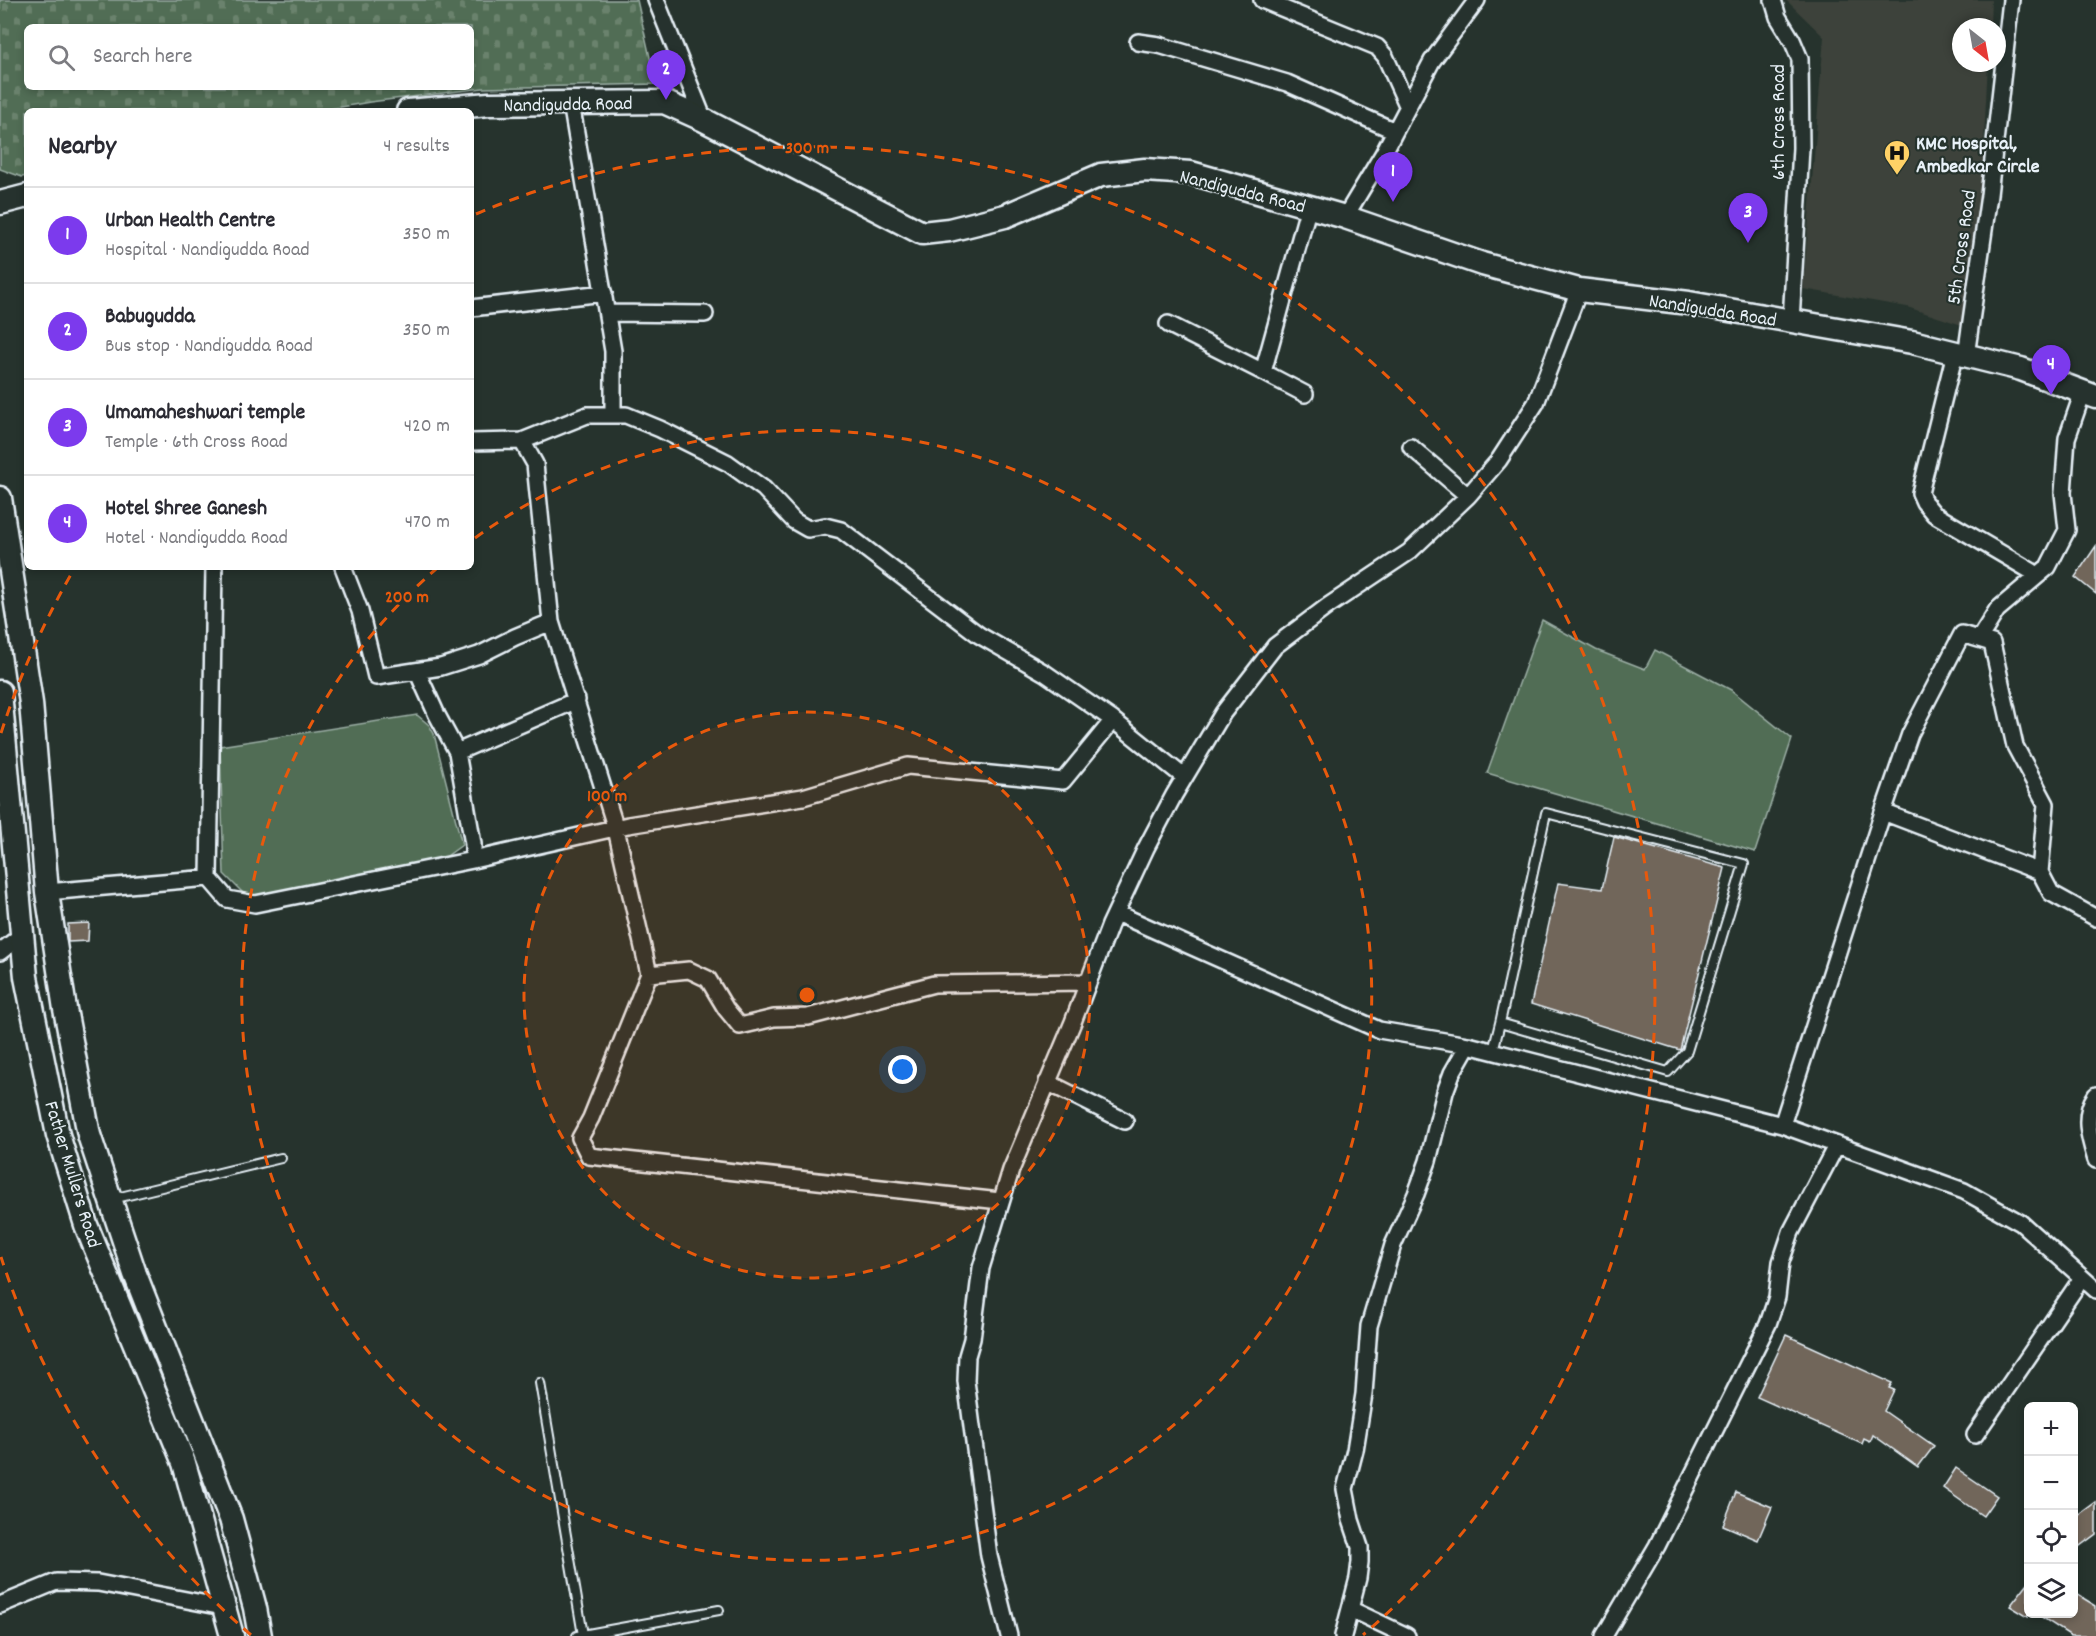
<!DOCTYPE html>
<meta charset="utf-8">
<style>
body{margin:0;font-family:Dekko,sans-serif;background:#f7f7f7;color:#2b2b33}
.controls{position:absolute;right:18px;bottom:18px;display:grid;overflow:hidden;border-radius:9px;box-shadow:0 3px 9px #0003}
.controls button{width:54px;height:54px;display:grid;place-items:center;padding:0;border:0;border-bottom:2px solid #e1e1e2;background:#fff;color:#2b2b33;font:30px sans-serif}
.compass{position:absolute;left:1952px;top:18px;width:54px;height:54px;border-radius:50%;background:#fff;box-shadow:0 3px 9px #0003;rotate:149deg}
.you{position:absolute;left:903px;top:1070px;width:21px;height:21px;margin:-15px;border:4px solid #fff;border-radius:50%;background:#1a73e8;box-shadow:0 0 0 9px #1a73e833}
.badge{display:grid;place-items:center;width:39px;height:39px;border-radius:50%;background:#7c3aed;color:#fff;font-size:20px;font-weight:700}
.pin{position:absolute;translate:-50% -50px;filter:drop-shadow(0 2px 3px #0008)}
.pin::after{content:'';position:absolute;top:32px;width:21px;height:18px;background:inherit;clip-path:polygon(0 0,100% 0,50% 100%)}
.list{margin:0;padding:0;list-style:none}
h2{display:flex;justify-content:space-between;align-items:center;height:78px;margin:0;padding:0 24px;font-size:26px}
h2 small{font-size:20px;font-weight:400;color:#7c7c81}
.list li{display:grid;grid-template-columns:39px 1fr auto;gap:18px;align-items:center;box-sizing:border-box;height:96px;padding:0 24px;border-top:2px solid #e1e1e2}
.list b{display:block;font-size:22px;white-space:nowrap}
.list p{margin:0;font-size:20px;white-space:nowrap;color:#7c7c81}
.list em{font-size:20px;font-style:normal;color:#7c7c81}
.icon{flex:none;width:33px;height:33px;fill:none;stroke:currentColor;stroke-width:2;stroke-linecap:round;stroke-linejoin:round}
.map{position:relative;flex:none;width:2096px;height:1636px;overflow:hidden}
.search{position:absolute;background:#fff;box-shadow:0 3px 9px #0003;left:24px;top:24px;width:450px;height:66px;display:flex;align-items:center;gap:15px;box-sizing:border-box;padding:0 21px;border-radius:9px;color:#7c7c81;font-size:22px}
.panel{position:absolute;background:#fff;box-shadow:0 3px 9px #0003;left:24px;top:108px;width:450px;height:462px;border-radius:9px}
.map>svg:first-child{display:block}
</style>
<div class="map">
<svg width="2096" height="1636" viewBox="0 0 2096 1636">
<defs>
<pattern id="cemetery-stones" width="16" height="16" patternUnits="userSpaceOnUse" patternTransform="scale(1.5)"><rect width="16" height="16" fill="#516d54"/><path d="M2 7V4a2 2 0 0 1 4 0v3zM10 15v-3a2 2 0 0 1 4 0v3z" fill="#6a826d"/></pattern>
</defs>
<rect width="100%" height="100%" fill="#26332d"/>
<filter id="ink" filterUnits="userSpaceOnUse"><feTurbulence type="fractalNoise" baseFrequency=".0167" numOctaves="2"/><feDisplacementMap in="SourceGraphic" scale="12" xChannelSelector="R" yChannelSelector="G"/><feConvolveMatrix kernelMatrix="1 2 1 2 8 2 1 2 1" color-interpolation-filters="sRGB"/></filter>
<g filter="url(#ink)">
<path fill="#3c423a" d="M 1786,0 L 1991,0 L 1990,27 L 1961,27 L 1961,63 L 1988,63 L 1974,329 L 1907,307 L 1803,289 L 1824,37 Z"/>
<path fill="#516d54" stroke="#9cafa6" stroke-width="1.5" d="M 1542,620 L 1596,650 L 1645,669 L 1655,650 L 1731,690 L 1792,739 L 1755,852 L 1487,773 Z
M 417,715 L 429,725 L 434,734 L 462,845 L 444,858 L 247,897 L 224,874 L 220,746 Z"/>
<path fill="url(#cemetery-stones)" stroke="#9cafa6" stroke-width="1.5" fill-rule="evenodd" d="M 0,0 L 637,0 L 656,84 L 483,88 L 370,102 L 318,111 L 27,111 L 27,176 L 22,177 L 0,169 ZM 27,27 L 471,27 L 471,87 L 27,87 Z"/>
<path fill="#71665a" stroke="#e8f1f8" stroke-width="1.5" d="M 2096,546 L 2096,594 L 2075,577 Z
M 1614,837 L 1725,868 L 1680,1050 L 1531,1004 L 1558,883 L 1602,889 Z
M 89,923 L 88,941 L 68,942 L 68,924 Z
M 1786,1335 L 1892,1383 L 1889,1388 L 1894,1390 L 1884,1411 L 1934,1446 L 1918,1467 L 1873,1435 L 1870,1442 L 1864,1439 L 1862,1444 L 1757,1397 Z
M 1956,1468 L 1997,1496 L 1983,1516 L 1943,1488 Z
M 1736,1492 L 1772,1507 L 1758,1540 L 1723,1525 Z
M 2096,1502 L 2096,1534 L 2073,1551 L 2073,1519 Z
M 2028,1583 L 2028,1617 L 2010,1606 Z
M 2073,1592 L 2096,1606 L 2096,1636 L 2071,1636 L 2037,1614 L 2073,1614 Z"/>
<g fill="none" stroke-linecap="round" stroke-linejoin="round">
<g stroke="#e8f1f8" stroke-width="12">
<path id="lane" d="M 1493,1051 L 1500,1023 L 1668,1072 L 1687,1051 L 1744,864 L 1546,813 L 1500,1023
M 112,1199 L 281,1158
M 540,1383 L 583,1635
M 577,1636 L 719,1610"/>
</g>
<g stroke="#e8f1f8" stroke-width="20">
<path id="street" d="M 656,0 L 704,120
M 1262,0 L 1377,47 L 1385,56 L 1407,105
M 1773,0 L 1778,17 L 1792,40 L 1800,59 L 1801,148 L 1791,321
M 1138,42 L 1159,45 L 1287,83 L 1395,131
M 571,103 L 613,351 L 613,415
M 1345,217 L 1383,154 L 1432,61 L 1477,0
M 471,308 L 604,293
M 607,313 L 705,314
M 1168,324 L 1263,372 L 1309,206
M 1955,353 L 1920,493 L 1924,502 L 1934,514 L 2038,575
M 1966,356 L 1989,195 L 2011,0
M 1263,372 L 1305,394
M 522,441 L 587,415 L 626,415 L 660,429 L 728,463 L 764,489 L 794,521 L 808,529 L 825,526 L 841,530 L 979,635 L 1045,673 L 1113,720 L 1184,777
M 471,442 L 522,441 L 535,464 L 551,622 L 616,829 L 649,974 L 591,1118 L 580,1138 L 589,1156 L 1000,1201
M 1411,447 L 1468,496
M 214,567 L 209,878 L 227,899 L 255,904 L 473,860 L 628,825 L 803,797 L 908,766 L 1063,781 L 1113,720
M 343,567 L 360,611 L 376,677 L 441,667 L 479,655 L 515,637 L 551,622
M 1979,639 L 1997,610 L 2048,567 L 2067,530 L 2063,493 L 2067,438 L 2083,392
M 417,671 L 437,715 L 457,752 L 473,844 L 473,860
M 457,752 L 577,700
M 1883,812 L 2040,872
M 47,892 L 209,878
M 1116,913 L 1379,1030 L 1468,1045 L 1782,1125 L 1964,1191 L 2021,1223 L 2096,1290
M 0,952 L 22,935
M 649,974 L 689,970 L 708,979 L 726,1009 L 740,1026 L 774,1018 L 808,1017 L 934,984 L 1088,982
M 1047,1082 L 1125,1121
M 2096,1095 C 2082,1115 2089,1137 2096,1160
M 1782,1125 L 1883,812 L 1910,734 L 1962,634 L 1992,643 L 2015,746 L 2046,804 L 2040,872 L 2051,893 L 2096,918
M 1975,1435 L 2082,1278
M 0,1605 L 56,1582 L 98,1583 L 223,1607
M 1350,1609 L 1407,1636
M 1009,1636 L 989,1556 L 966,1381 L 967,1356 L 972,1339 L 981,1268 L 1011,1170 L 1073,1022 L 1110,925 L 1146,848 L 1174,795 L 1223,713 L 1275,646 L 1328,606 L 1409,552 L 1468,496 L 1499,460 L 1536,403 L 1579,290
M 1343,1636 L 1358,1578 L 1360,1562 L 1360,1547 L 1351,1520 L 1345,1489 L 1355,1450 L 1364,1394 L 1369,1326 L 1393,1245 L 1416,1194 L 1428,1161 L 1445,1092 L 1452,1073 L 1468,1045
M 1604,1636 L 1657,1546 L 1768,1324 L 1777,1297 L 1781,1262 L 1791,1232 L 1836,1146"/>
</g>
<g stroke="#e8f1f8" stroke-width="27">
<path id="secondary" d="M 408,111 L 489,104 L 664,102 L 704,120 L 922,233 L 949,230 L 1005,216 L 1101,175 L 1145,170 L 1191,173 L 1345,217 L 1482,264 L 1579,290 L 1689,303 L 1912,342 L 2021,369 L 2096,397
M 0,203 L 27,196
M 0,498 L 31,703 L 47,892 L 65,1009 L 89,1135 L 135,1274 L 231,1519 L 255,1608 L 260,1636
M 0,692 L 26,977 L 58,1135 L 86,1225 L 184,1463 L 232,1636"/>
</g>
<use href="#lane" stroke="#26332d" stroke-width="8"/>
<use href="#street" stroke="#26332d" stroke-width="15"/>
<use href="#secondary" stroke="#26332d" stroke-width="22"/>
</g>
</g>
<circle cx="807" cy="995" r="283" fill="#e8590c" fill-opacity=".12"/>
<g fill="none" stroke="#e8590c" stroke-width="3" stroke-dasharray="10 8">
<circle cx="807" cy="995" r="283"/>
<path d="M475 538A565 565 0 1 1 436 569"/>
<path d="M251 1635A848 848 0 0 1 1 1257M1 733A848 848 0 0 1 73 571M476 214A848 848 0 0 1 1363 1635"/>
</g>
<defs>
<g id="hospital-pin" transform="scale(1.35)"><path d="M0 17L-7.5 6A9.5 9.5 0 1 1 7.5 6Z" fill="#ffd166" stroke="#26332d"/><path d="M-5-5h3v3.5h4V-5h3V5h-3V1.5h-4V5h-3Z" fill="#111"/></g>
</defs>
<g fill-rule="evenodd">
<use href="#hospital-pin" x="1897" y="153"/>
</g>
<g text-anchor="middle" stroke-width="4.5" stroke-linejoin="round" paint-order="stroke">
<g font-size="20" fill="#e8f1f8" stroke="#26332d">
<text transform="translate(568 103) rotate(-1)" y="7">Nandigudda Road</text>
<text transform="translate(1777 122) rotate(-90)" y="7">6th Cross Road</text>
<text transform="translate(1243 190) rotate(14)" y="7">Nandigudda Road</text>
<text transform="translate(1960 247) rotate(-82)" y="7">5th Cross Road</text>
<text transform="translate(1713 309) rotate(9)" y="7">Nandigudda Road</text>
<text transform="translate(74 1174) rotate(73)" y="7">Father Mullers Road</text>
</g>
<g font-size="20" font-weight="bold" fill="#e8f1f8" stroke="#26332d" text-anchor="start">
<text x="1916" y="149">KMC Hospital,<tspan x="1916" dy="23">Ambedkar Circle</tspan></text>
</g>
</g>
<circle cx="807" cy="995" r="9" fill="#e8590c" stroke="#26332d" stroke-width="3"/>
<g font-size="18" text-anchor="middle" font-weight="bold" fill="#e8590c" stroke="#26332d" stroke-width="4.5" stroke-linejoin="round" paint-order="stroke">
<text x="807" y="153">300 m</text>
<text x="407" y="602">200 m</text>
<text x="607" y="801">100 m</text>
</g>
</svg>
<div class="controls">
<button>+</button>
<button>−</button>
<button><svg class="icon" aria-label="locate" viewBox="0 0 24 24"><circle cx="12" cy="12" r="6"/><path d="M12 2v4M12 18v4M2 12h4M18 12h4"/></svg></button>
<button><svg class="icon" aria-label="layers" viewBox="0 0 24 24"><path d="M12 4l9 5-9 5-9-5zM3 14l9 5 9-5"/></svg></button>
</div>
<svg class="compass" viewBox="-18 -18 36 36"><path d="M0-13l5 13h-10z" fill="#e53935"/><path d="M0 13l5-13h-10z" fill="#7c7c81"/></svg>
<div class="you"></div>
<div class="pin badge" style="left:1393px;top:202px">1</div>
<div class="pin badge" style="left:666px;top:100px">2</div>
<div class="pin badge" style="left:1748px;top:243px">3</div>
<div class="pin badge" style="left:2051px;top:395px">4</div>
<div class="search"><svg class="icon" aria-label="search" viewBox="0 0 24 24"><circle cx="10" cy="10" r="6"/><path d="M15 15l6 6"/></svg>Search here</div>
<section class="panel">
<h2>Nearby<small>4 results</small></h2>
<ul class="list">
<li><span class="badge">1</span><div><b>Urban Health Centre</b><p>Hospital · Nandigudda Road</p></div><em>350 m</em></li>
<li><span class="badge">2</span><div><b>Babugudda</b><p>Bus stop · Nandigudda Road</p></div><em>350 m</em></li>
<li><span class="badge">3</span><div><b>Umamaheshwari temple</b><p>Temple · 6th Cross Road</p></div><em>420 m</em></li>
<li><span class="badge">4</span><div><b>Hotel Shree Ganesh</b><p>Hotel · Nandigudda Road</p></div><em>470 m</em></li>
</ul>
</section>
</div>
